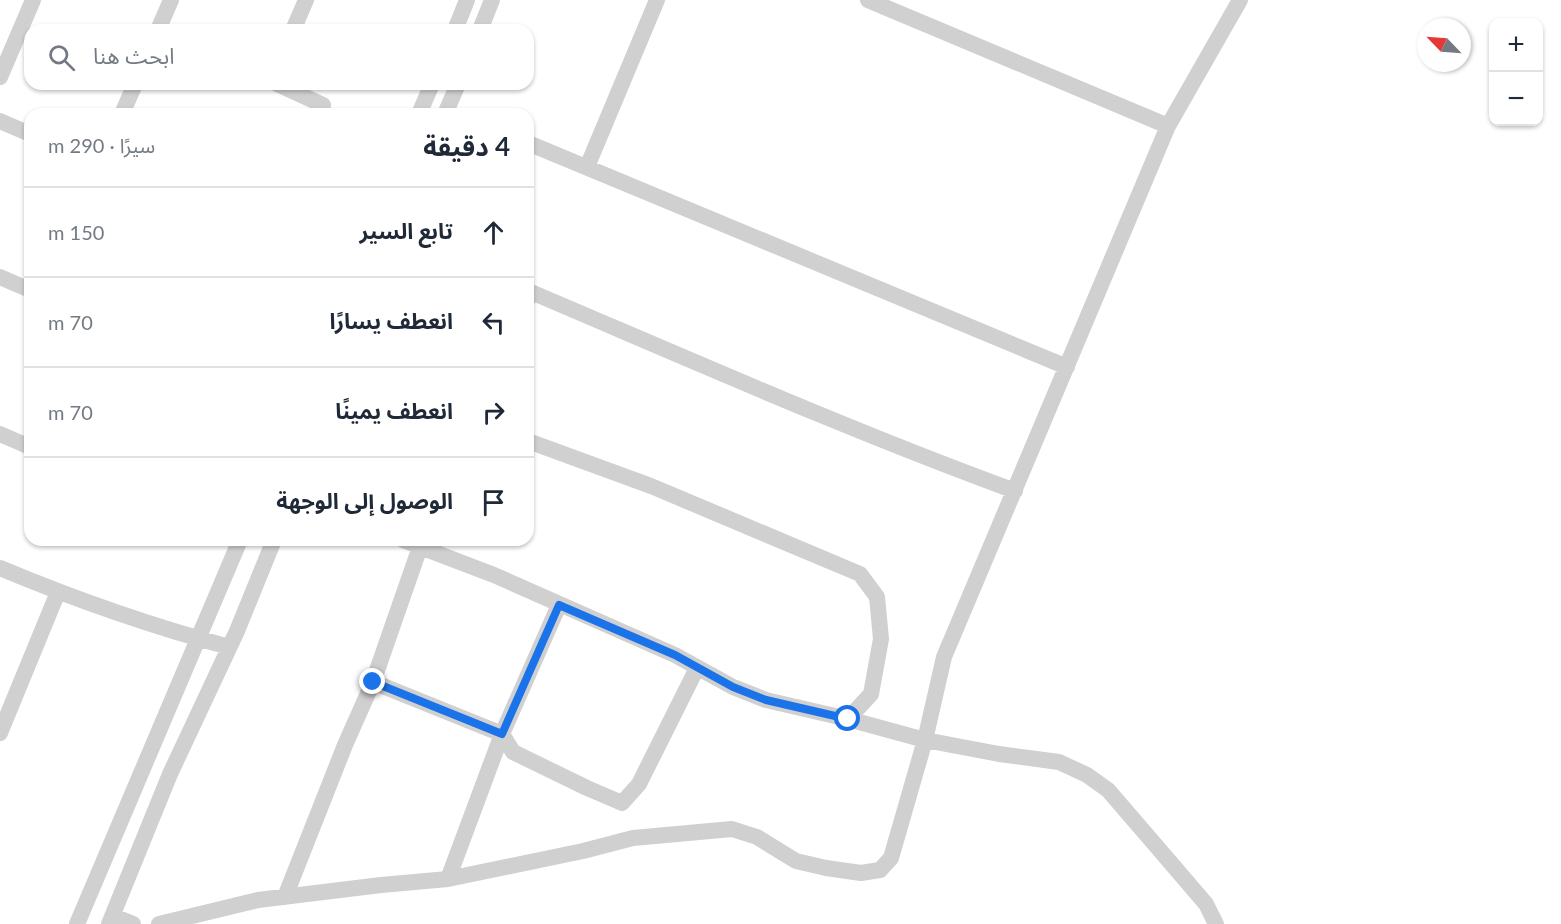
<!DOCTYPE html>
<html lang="ar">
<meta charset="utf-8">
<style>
body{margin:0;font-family:Lato,"Noto Sans Arabic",sans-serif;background:#f6f6f7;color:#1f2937;direction:rtl}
.controls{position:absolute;right:18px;top:18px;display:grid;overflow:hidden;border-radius:12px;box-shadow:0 2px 4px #0004}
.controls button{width:54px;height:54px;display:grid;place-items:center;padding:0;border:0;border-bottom:2px solid #e0e1e3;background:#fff;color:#1f2937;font:30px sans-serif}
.compass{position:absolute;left:1417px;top:18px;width:54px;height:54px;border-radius:50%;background:#fff;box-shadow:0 2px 4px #0004;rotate:295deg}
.stop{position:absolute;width:18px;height:18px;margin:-14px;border:4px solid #1a73e8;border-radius:50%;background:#fff}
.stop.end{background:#1a73e8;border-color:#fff;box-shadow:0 2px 6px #0008}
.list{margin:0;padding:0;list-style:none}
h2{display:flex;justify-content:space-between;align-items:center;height:78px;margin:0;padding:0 24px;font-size:26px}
h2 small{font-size:20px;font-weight:400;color:#747a83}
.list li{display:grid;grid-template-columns:39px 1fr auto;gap:18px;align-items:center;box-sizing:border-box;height:90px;padding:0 24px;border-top:2px solid #e0e1e3}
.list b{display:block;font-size:22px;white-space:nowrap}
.list em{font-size:20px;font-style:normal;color:#747a83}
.icon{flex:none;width:33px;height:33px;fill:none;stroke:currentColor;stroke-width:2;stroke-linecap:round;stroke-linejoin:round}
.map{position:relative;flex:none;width:1561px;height:924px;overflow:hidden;direction:ltr}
.search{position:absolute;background:#fff;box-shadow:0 2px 4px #0004;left:24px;top:24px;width:510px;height:66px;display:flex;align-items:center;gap:15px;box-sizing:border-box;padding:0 21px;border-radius:18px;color:#747a83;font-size:22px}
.panel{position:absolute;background:#fff;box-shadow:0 2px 4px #0004;left:24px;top:108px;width:510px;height:438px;border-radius:18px;direction:rtl}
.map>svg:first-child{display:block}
</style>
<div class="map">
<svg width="1561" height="924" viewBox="0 0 1561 924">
<rect width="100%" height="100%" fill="#fff"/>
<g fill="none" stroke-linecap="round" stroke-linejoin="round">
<path stroke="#d0d0d0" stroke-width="16" d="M 868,0 L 1168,126
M 158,30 L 171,0
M 293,30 L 306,0
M 455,30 L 467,0
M 480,30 L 492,0
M 0,77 L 33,0
M 277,84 L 323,105
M 122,114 L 135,84
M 419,114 L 432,84
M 445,114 L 458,84
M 0,121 L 30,134
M 528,143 L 1067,367
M 587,167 L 657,0
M 0,277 L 30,290
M 528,299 L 531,292 C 691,360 851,431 1015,491
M 0,434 L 30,447
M 528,441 L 651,486 L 860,574 L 877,597 L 881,639 L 871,694 L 848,719
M 403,540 L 431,551 L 436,540
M 0,568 C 74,599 151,626 229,647
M 373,682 L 502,734 L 513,752 L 587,788 L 622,803 L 639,784 L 697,668
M 0,733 L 58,592
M 448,879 L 502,734 L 559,605
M 285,897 L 345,745 L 373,682 L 420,547
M 113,916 L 133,924
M 77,924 L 240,540
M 109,924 L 170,774 L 237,631 L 274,540
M 159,924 L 258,900 L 381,885 L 448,879 L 583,851 L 633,838 L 732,829 L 757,837 L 796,861 L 826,868 L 861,873 L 880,870 L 891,858 L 925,740 L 848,719 L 766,700 L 733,687 L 675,655 L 494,575 L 431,551
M 1216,924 L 1206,904 L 1164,855 L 1108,790 L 1087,775 L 1059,762 L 999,754 L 925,740 L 944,657 L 1168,126 L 1240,0"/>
</g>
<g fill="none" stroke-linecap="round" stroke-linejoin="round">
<path stroke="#1a73e8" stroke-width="8" d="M 373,682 L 502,734 L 559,605 L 675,655 L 733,687 L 766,700 L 848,719"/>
</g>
</svg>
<div class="controls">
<button>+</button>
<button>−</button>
</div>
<svg class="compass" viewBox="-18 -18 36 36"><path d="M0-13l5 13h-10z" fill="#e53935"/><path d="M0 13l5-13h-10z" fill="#747a83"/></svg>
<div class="stop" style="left:848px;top:719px"></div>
<div class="stop end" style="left:373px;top:682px"></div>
<div class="search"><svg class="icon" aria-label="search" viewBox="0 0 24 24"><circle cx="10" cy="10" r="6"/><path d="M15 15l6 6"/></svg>ابحث هنا</div>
<section class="panel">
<h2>4 دقيقة<small>سيرًا · 290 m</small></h2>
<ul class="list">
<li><svg class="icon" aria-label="ahead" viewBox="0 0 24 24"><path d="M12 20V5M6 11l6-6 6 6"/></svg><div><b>تابع السير</b></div><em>150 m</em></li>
<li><svg class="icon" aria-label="left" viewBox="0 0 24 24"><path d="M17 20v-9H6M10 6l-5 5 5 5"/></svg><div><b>انعطف يسارًا</b></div><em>70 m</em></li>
<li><svg class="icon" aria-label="right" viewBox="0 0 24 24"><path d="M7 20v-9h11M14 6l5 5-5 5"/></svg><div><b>انعطف يمينًا</b></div><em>70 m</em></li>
<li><svg class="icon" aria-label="arrive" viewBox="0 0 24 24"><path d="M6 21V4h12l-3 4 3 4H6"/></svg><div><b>الوصول إلى الوجهة</b></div></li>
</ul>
</section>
</div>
